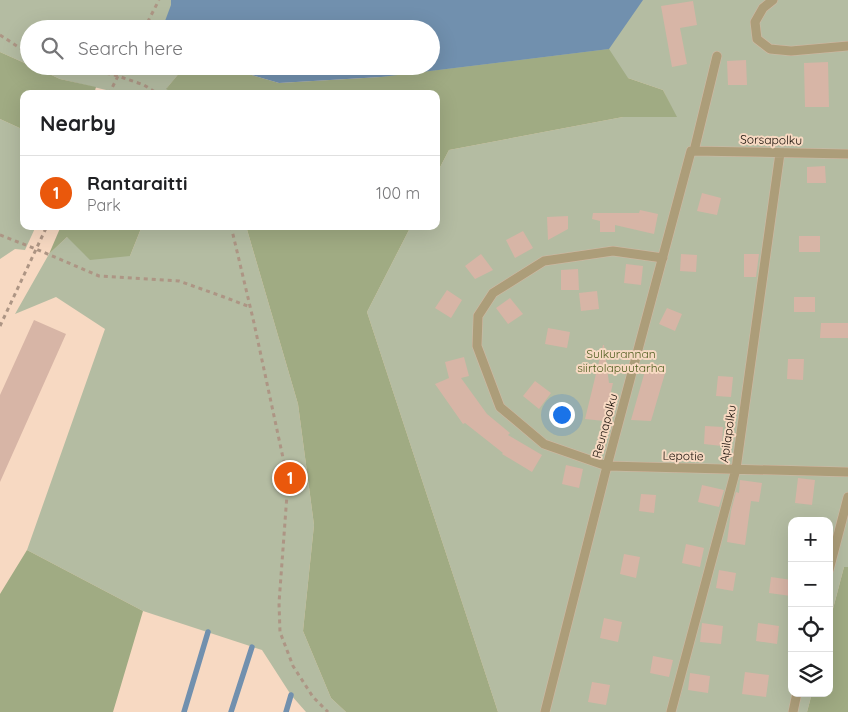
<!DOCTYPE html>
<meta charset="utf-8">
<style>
body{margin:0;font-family:Quicksand,sans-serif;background:#f2f2f2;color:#202124}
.controls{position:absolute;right:15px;bottom:15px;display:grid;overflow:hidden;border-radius:10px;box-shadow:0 5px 20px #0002}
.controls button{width:45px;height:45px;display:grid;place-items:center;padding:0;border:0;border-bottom:1px solid #e0e0e0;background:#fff;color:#202124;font:25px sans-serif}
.you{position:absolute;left:561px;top:414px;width:18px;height:18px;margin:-12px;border:4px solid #fff;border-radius:50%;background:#1a73e8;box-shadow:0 0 0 8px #1a73e833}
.badge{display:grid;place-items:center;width:32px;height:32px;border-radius:50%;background:#ea580c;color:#fff;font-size:16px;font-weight:700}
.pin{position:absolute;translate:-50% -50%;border:2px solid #fff;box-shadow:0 1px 5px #0006}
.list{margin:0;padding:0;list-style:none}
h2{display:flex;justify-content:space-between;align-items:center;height:65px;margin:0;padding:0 20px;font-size:21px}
h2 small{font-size:16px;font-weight:400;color:#757577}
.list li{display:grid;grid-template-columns:32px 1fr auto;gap:15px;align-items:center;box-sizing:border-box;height:75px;padding:0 20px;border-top:1px solid #e0e0e0}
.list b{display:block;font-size:19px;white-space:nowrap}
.list p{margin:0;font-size:16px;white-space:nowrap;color:#757577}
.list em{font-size:16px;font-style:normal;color:#757577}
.icon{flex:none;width:28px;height:28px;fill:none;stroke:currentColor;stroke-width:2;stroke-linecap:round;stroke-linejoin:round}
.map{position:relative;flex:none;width:848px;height:712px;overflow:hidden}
.search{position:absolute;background:#fff;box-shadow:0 5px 20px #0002;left:20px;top:20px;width:420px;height:55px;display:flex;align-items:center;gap:12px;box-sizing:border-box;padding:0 18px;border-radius:28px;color:#757577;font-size:19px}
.panel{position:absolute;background:#fff;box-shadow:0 5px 20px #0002;left:20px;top:90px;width:420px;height:140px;border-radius:10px}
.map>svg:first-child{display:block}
</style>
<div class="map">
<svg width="848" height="712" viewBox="0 0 848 712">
<rect width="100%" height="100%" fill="#f7d9c2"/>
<path fill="#b4bca2" d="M 0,0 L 848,0 L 848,567 L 844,567 L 829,624 L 829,521 L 792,521 L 792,693 L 812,693 L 807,712 L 498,712 L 367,312 L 411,226 L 436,226 L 436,175 L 449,150 L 623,117 L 676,117 L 663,90 L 628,78 L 381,77 L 221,66 L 431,66 L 431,29 L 29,29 L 29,65 L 0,52 Z
M 32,66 L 185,66 L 167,88 L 175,94 L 123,94 L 60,79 Z
M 0,119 L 24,130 L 24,226 L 36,226 L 25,250 L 15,249 L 0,259 Z
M 142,226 L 246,226 L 298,404 L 314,525 L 303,631 L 331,698 L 346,712 L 306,712 L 291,695 L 262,650 L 143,611 L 27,550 L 105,329 L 56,297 L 15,314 L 49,254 L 67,237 L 130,256 Z"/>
<path fill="#a0ab83" d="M 609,49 L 628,78 L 663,90 L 677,117 L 623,117 L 449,150 L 436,175 L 436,94 L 175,94 L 166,89 L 185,66 L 221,66 L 279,83 L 381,77 Z
M 0,52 L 29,65 L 29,66 L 32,66 L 60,79 L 96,87 L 94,94 L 24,94 L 24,130 L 0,119 Z
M 61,226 L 142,226 L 130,256 L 90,260 L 67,237 L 49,254 Z
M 246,226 L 411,226 L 367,312 L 498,712 L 346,712 L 331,698 L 303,631 L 314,525 L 298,404 Z
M 27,550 L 143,611 L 113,712 L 0,712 L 0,594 Z
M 844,567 L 848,567 L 848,712 L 807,712 L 812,693 L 829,693 L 829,624 Z"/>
<path fill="#7190ae" d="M 171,0 L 643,0 L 609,49 L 381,77 L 279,83 L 221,66 L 431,66 L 431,29 L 162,29 L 171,5 Z"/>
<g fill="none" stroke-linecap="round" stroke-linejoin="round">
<path stroke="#7190ae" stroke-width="5.5" d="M 184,712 L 208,632
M 231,712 L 252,647
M 286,712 L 291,695"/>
</g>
<path fill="#d7b5a6" d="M 693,1 L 697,25 L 680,28 L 687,64 L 672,67 L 661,6 Z
M 746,60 L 747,85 L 728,85 L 727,61 Z
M 828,62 L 829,107 L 805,107 L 804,63 Z
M 825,166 L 826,183 L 807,183 L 807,167 Z
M 702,193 L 721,198 L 717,215 L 697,211 Z
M 640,210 L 658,214 L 654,234 L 615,225 L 615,232 L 600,232 L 600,221 L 592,219 L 593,213 L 639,213 Z
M 568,216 L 568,229 L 548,240 L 547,217 Z
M 523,231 L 533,248 L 515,258 L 506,240 Z
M 799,236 L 820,236 L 820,252 L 799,252 Z
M 481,254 L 493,270 L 475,279 L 465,266 Z
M 681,254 L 697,255 L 696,272 L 680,271 Z
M 744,254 L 759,254 L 756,277 L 744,277 Z
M 626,264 L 643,266 L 641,285 L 624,283 Z
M 578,269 L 579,290 L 561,290 L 561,270 Z
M 447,290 L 462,300 L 451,318 L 435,308 Z
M 597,291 L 599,309 L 581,311 L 579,293 Z
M 794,297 L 815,297 L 815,312 L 794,312 Z
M 510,298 L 523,314 L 508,324 L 496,308 Z
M 667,308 L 682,314 L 675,331 L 659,324 Z
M 34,320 L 66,334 L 0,482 L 0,395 Z
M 821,323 L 848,323 L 848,338 L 820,338 Z
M 548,328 L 570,332 L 567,348 L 545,344 Z
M 603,345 L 604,345 L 609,383 L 613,383 L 604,421 L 585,419 Z
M 464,357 L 469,376 L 461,378 L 487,414 L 510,433 L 508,435 L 542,455 L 532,472 L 502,454 L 503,453 L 465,423 L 463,424 L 435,384 L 449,378 L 445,362 Z
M 788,359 L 804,359 L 803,380 L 787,379 Z
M 647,364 L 666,370 L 651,421 L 631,420 Z
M 718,376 L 733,377 L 731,397 L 716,396 Z
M 535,381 L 551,393 L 539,409 L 523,396 Z
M 705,426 L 723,427 L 722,446 L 704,444 Z
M 566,465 L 583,469 L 579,488 L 562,484 Z
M 798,478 L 815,480 L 812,505 L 795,503 Z
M 740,480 L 762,483 L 759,502 L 751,501 L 745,545 L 727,542 L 731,511 L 736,492 L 739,493 Z
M 702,485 L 724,490 L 719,507 L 698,502 Z
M 641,494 L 656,495 L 654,513 L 639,511 Z
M 686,544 L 704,548 L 700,567 L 682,563 Z
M 624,554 L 640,557 L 636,578 L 620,574 Z
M 719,570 L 736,573 L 733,591 L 716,588 Z
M 771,577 L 792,580 L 791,596 L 769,593 Z
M 604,618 L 622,622 L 618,642 L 600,638 Z
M 702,623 L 723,626 L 721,644 L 700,642 Z
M 758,623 L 779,626 L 777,644 L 756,641 Z
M 653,656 L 673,660 L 669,677 L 650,673 Z
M 745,672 L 769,675 L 766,697 L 742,694 Z
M 690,673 L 710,676 L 708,693 L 688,690 Z
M 592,682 L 610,685 L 606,705 L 588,702 Z"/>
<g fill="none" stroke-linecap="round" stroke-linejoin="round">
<g stroke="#d3b8a4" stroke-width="10">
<path id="lane" d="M 773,0 L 763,8 L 755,22 L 757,39 L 770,49 L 791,51 L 848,46
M 694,151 L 848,154
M 694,151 L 717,56
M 663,258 L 613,251 L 544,261 L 493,293 L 478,316 L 477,346 L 500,407 L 544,444 L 607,466 L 848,472
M 829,570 L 848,497
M 545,712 L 607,466 L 691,151 L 694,151
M 671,712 L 736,469 L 780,153
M 793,712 L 797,693"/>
</g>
<path stroke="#ad9584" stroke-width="3" stroke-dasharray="4 4" stroke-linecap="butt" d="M 144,29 L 159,0
M 0,35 L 20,48 L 29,51
M 75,66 L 118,76 L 144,85 L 158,94
M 109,94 L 123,66
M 231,226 L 254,323 L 288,481 L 279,603 L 280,632 L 293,666 L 313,697 L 328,712
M 0,235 L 36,249 L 99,276 L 179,281 L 224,297 L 250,307
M 0,326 L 47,226"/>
<use href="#lane" stroke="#ac9d79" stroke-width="9"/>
</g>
<g text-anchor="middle" stroke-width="4" stroke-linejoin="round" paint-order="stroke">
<g font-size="12" fill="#140b04" stroke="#f7d9c2">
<text transform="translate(771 140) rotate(1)" y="4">Sorsapolku</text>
<text transform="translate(605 426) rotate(-75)" y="4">Reunapolku</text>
<text transform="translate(728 434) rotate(-82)" y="4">Apilapolku</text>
<text transform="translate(683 456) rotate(1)" y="4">Lepotie</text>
</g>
<g font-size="12" fill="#505e20" stroke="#f7d9c2">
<text x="621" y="358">Sulkurannan<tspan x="621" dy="14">siirtolapuutarha</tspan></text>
</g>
</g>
</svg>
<div class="controls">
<button>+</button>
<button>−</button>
<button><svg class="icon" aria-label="locate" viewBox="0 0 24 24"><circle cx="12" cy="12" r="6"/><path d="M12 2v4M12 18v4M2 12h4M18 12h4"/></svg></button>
<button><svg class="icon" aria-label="layers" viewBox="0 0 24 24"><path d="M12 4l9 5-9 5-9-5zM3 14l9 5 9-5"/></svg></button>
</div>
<div class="you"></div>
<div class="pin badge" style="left:290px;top:478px">1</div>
<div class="search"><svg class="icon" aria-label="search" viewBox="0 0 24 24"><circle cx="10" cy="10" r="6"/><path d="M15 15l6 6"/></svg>Search here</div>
<section class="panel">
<h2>Nearby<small></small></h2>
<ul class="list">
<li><span class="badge">1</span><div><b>Rantaraitti</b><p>Park</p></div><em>100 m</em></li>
</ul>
</section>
</div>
